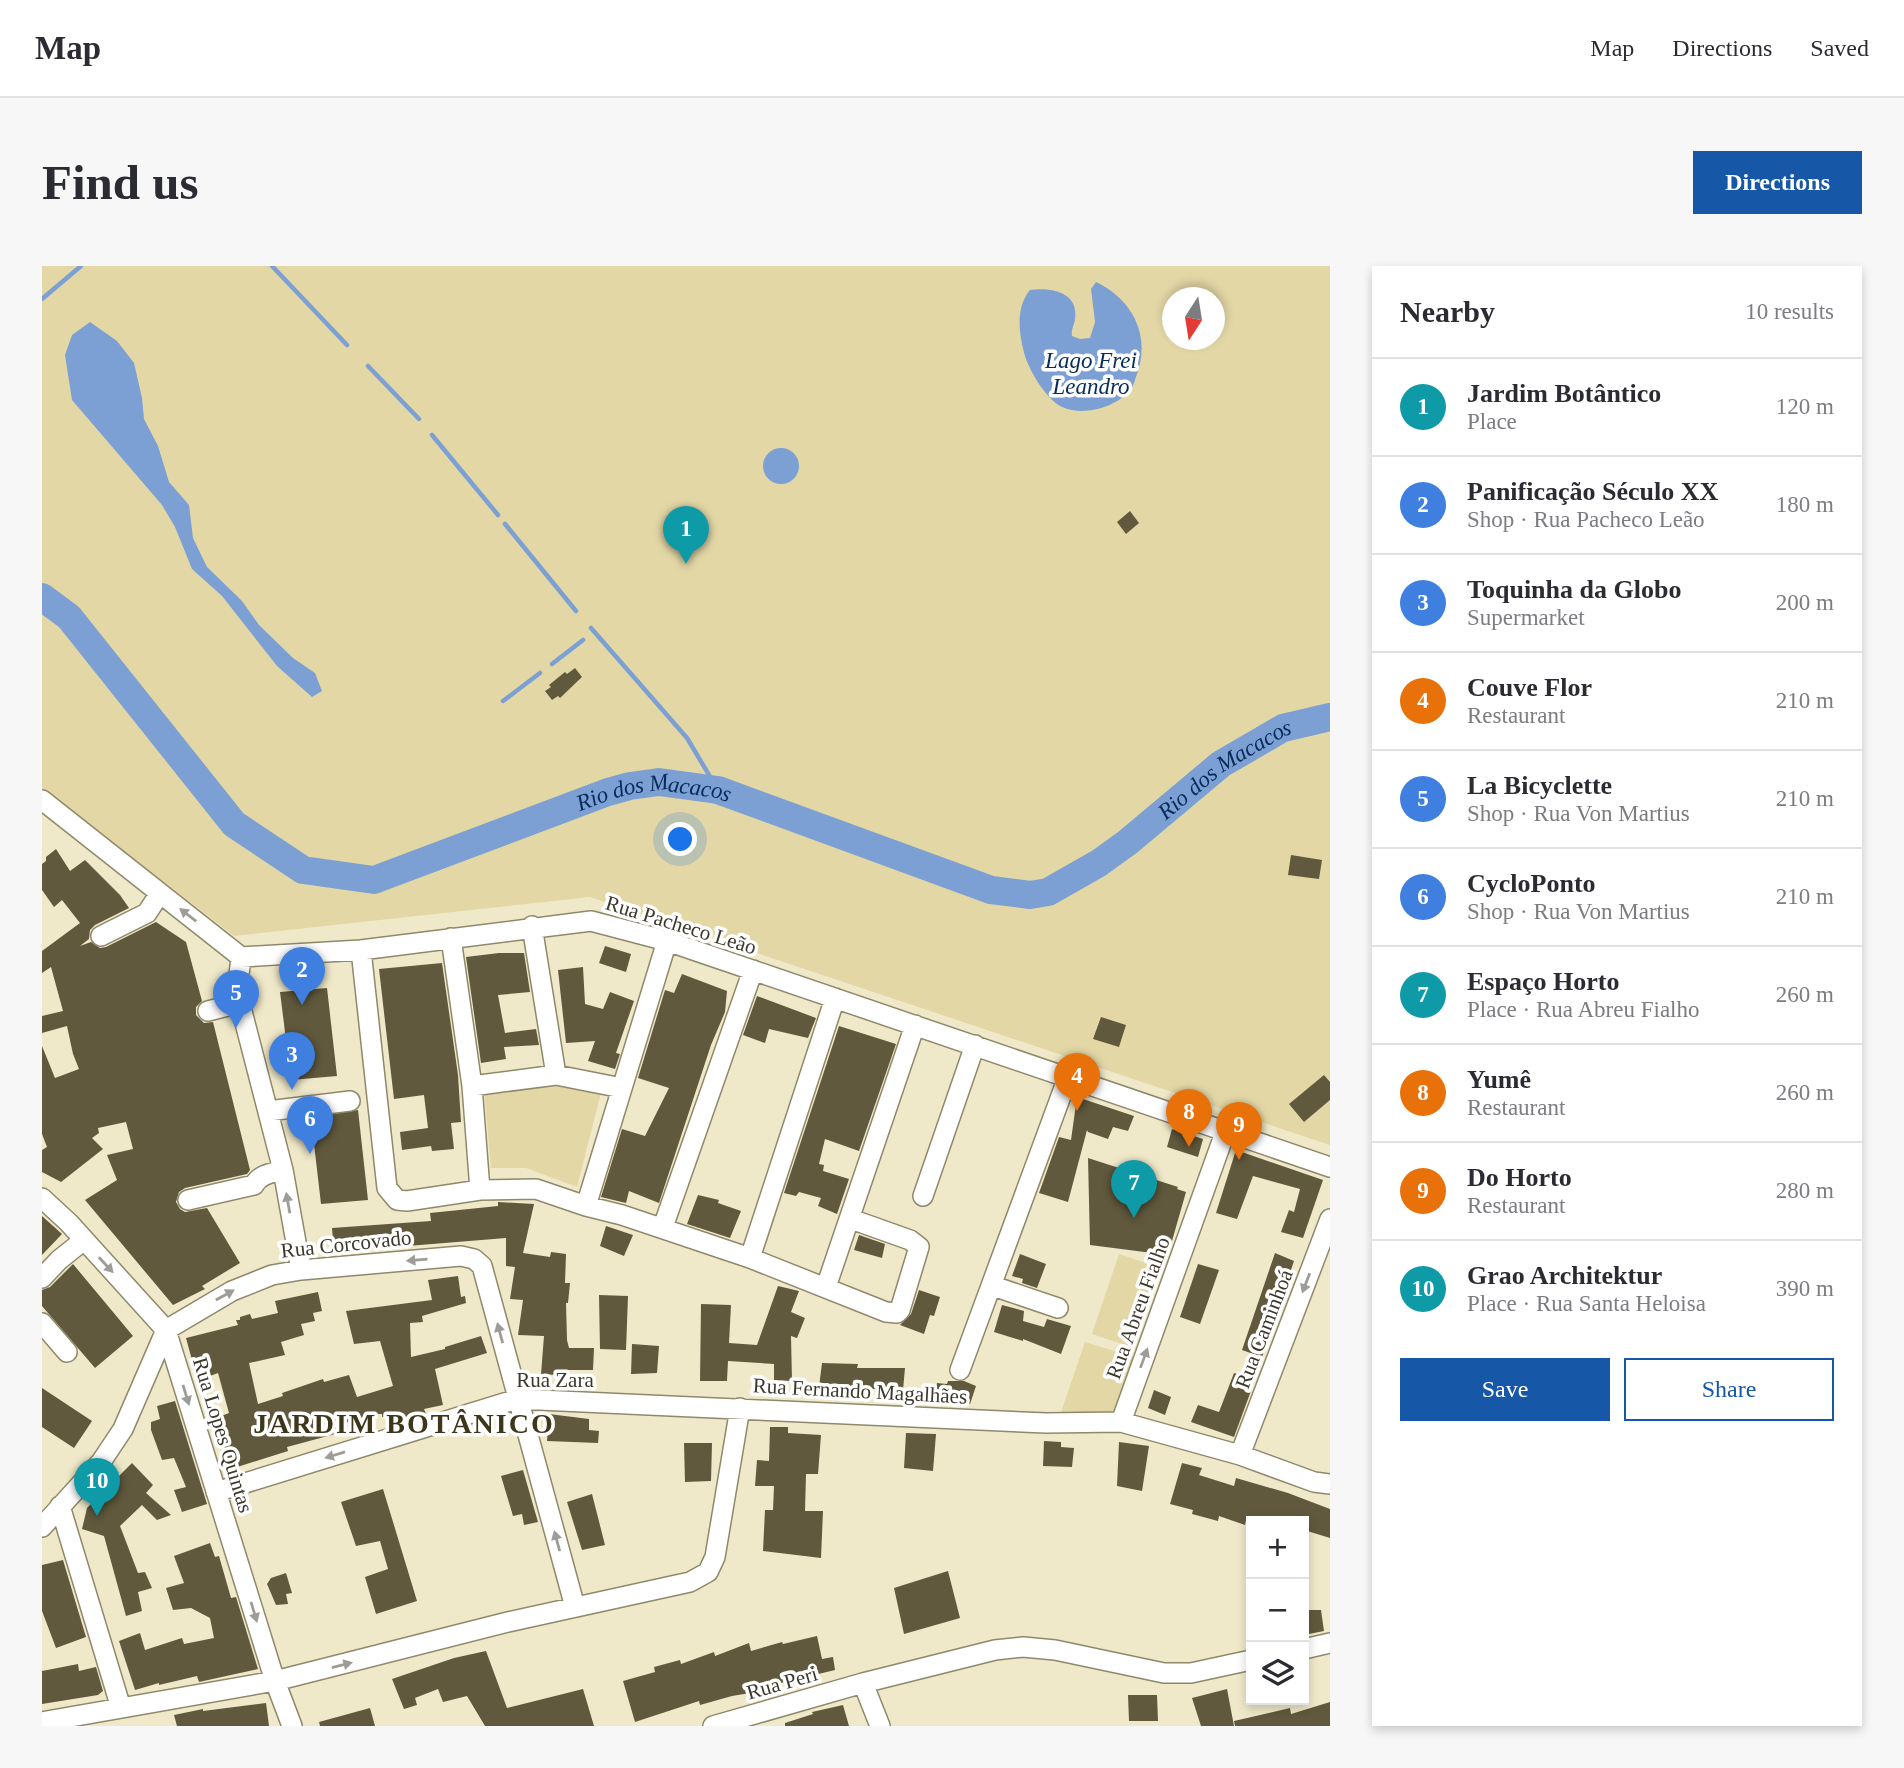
<!DOCTYPE html>
<meta charset="utf-8">
<style>
body{margin:0;font-family:Georgia,serif;background:#f7f7f7;color:#2b2b33}
.controls{position:absolute;right:21px;bottom:21px;display:grid;overflow:hidden;border-radius:0px;box-shadow:0 4px 10px #0003}
.controls button{width:63px;height:63px;display:grid;place-items:center;padding:0;border:0;border-bottom:2px solid #e1e1e2;background:#fff;color:#2b2b33;font:35px sans-serif}
.compass{position:absolute;left:1120px;top:21px;width:63px;height:63px;border-radius:50%;background:#fff;box-shadow:0 4px 10px #0003;rotate:192deg}
.you{position:absolute;left:639px;top:574px;width:24px;height:24px;margin:-18px;border:5px solid #fff;border-radius:50%;background:#1a73e8;box-shadow:0 0 0 10px #1a73e833}
.badge{display:grid;place-items:center;width:46px;height:46px;border-radius:50%;background:#1757a8;color:#fff;font-size:23px;font-weight:700}
.pin{position:absolute;translate:-50% -58px;filter:drop-shadow(0 2px 4px #0008)}
.pin::after{content:'';position:absolute;top:37px;width:24px;height:21px;background:inherit;clip-path:polygon(0 0,100% 0,50% 100%)}
.list{margin:0;padding:0;list-style:none}
h2{display:flex;justify-content:space-between;align-items:center;height:91px;margin:0;padding:0 28px;font-size:30px}
h2 small{font-size:23px;font-weight:400;color:#7c7c81}
.list li{display:grid;grid-template-columns:46px 1fr auto;gap:21px;align-items:center;box-sizing:border-box;height:98px;padding:0 28px;border-top:2px solid #e1e1e2}
.list b{display:block;font-size:26px;white-space:nowrap}
.list p{margin:0;font-size:23px;white-space:nowrap;color:#7c7c81}
.list em{font-size:23px;font-style:normal;color:#7c7c81}
.actions{display:flex;gap:14px;padding:21px 28px}
.actions a{flex:1;padding:16px 0;border:2px solid #1757a8;border-radius:0px;text-align:center;font-size:24px;color:#1757a8}
.actions .main{background:#1757a8;color:#fff}
.icon{flex:none;width:38px;height:38px;fill:none;stroke:currentColor;stroke-width:2;stroke-linecap:round;stroke-linejoin:round}
.map{position:relative;flex:none;width:1288px;height:1460px;overflow:hidden;border-radius:0px}
header{display:flex;align-items:center;gap:42px;box-sizing:border-box;height:98px;padding:0 35px;background:#fff;border-bottom:2px solid #e1e1e2}
header strong{font-size:33px}
nav{display:flex;gap:38px;margin-inline-start:auto;font-size:24px}
.intro{display:flex;align-items:center;justify-content:space-between;box-sizing:border-box;height:168px;padding:0 42px}
h1{margin:0;font-size:49px}
.button{padding:18px 32px;border-radius:0px;background:#1757a8;color:#fff;font-size:24px;font-weight:700}
main{display:flex;gap:42px;padding:0 42px}
aside{flex:1;background:#fff;border-radius:0px;box-shadow:0 4px 10px #0003}
.map>svg:first-child{display:block}
</style>
<header>
<strong>Map</strong>
<nav><a>Map</a><a>Directions</a><a>Saved</a></nav>
</header>
<div class="intro"><h1>Find us</h1><a class="button">Directions</a></div>
<main>
<div class="map">
<svg width="1288" height="1460" viewBox="0 0 1288 1460">
<rect width="100%" height="100%" fill="#f0e9c9"/>
<path fill="#e3d7a6" fill-rule="evenodd" d="M 0,0 L 1288,0 L 1288,879 L 548,631 L 192,670 L 0,522 ZM 1130,32 L 1172,32 L 1172,74 L 1130,74 Z
M 513,815 L 559,827 L 535,921 L 484,902 L 449,902 L 442,823 Z
M 1077,988 L 1119,1002 L 1092,1082 L 1050,1068 Z
M 1043,1076 L 1092,1091 L 1072,1145 L 1018,1149 Z"/>
<path fill="#7ca0d3" d="M 1054,16 C 1090,33 1109,69 1095,108 C 1093,113 1092,119 1089,123 C 1075,141 1042,151 1020,141 C 1005,134 988,106 983,90 C 977,69 973,42 988,24 C 1009,21 1037,26 1033,53 C 1032,60 1029,63 1030,70 L 1038,73 L 1048,72 L 1053,56 L 1049,23 Z
M 48,56 L 75,75 L 92,97 L 100,132 L 102,153 L 116,180 L 127,216 L 147,239 L 151,272 L 165,301 L 200,335 L 217,359 L 251,392 L 273,407 L 280,425 L 270,431 L 235,400 L 180,330 L 150,303 L 133,261 L 120,239 L 30,134 L 23,89 L 30,69 Z
M721 200a18 18 0 1 1 36 0a18 18 0 1 1-36 0Z"/>
<g fill="none" stroke-linecap="round" stroke-linejoin="round">
<path stroke="#7ca0d3" stroke-width="4.5" d="M 230,0 L 305,79
M 0,33 L 39,0
M 326,100 L 377,153
M 390,169 L 456,249
M 463,258 L 534,345
M 549,362 L 645,472 L 676,524
M 510,398 L 541,374
M 461,435 L 498,407"/>
<path stroke="#7ca0d3" stroke-width="28" id="s1" d="M 0,331 L 27,351 L 192,558 L 261,604 L 332,614 L 566,526 L 588,520 L 617,516 L 676,524 L 949,624 L 988,629 L 1006,626 L 1057,597 L 1086,576 L 1179,498 L 1241,462 L 1288,451"/>
</g>
<path fill="#60593d" d="M 1088,245 L 1097,257 L 1084,268 L 1075,256 Z
M 533,402 L 540,411 L 518,432 L 516,430 L 510,434 L 503,425 L 509,421 L 507,419 L 523,406 L 525,408 Z
M 14,583 L 28,605 L 43,594 L 78,629 L 87,642 L 53,659 L 48,664 L 47,673 L 38,680 L 49,676 L 58,682 L 64,681 L 114,656 L 144,676 L 160,735 L 154,741 L 154,749 L 162,757 L 171,756 L 208,904 L 205,908 L 143,922 L 137,926 L 134,936 L 138,943 L 143,946 L 165,942 L 198,997 L 160,1020 L 163,1023 L 131,1039 L 43,934 L 75,914 L 65,889 L 91,883 L 84,856 L 56,862 L 57,867 L 50,872 L 61,883 L 19,916 L 0,906 L 0,884 L 5,881 L 0,868 L 0,780 L 13,812 L 37,803 L 31,788 L 25,760 L 0,767 L 0,750 L 21,745 L 9,701 L 0,707 L 0,685 L 38,657 L 20,634 L 12,641 L 0,624 L 0,598 L 4,595 L 4,591 Z
M 1249,589 L 1280,594 L 1277,613 L 1246,609 Z
M 563,680 L 589,688 L 584,706 L 557,697 Z
M 457,687 L 482,687 L 488,726 L 456,729 L 463,767 L 494,763 L 497,779 L 462,781 L 464,793 L 439,797 L 424,691 Z
M 400,697 L 416,809 L 419,856 L 409,857 L 412,883 L 390,885 L 389,880 L 360,884 L 358,866 L 386,862 L 382,829 L 352,833 L 337,703 Z
M 541,701 L 543,738 L 561,743 L 568,726 L 592,735 L 574,787 L 578,788 L 573,803 L 546,795 L 553,775 L 524,777 L 516,704 Z
M 640,708 L 685,725 L 683,746 L 669,779 L 617,937 L 587,925 L 584,937 L 559,931 L 580,863 L 603,870 L 627,822 L 596,812 L 623,724 L 632,727 Z
M 285,722 L 295,810 L 249,814 L 238,726 Z
M 715,730 L 774,752 L 766,772 L 727,763 L 723,777 L 701,769 Z
M 1059,751 L 1084,759 L 1077,781 L 1051,773 Z
M 797,760 L 854,778 L 817,885 L 783,873 L 777,898 L 782,899 L 781,905 L 807,913 L 795,948 L 776,940 L 779,932 L 757,926 L 754,930 L 742,927 Z
M 1282,809 L 1288,816 L 1288,834 L 1262,856 L 1247,838 Z
M 1035,831 L 1092,850 L 1086,865 L 1071,861 L 1066,873 L 1046,866 L 1045,864 L 1026,936 L 997,927 L 1017,871 L 1029,874 Z
M 316,844 L 326,934 L 279,938 L 269,852 Z
M 1130,863 L 1161,873 L 1156,891 L 1125,881 Z
M 1194,884 L 1281,914 L 1261,972 L 1239,966 L 1247,944 L 1252,946 L 1258,923 L 1211,910 L 1195,953 L 1174,947 Z
M 1046,892 L 1136,921 L 1135,923 L 1144,926 L 1126,989 L 1048,979 Z
M 656,929 L 677,934 L 676,937 L 699,945 L 688,972 L 645,958 Z
M 456,936 L 492,938 L 481,987 L 508,991 L 509,986 L 524,988 L 523,1017 L 528,1017 L 526,1037 L 524,1037 L 525,1074 L 527,1082 L 552,1082 L 551,1104 L 515,1104 L 515,1109 L 499,1108 L 502,1070 L 476,1069 L 481,1034 L 468,1033 L 473,1001 L 464,1000 L 464,972 L 292,986 L 290,962 L 389,955 L 388,947 L 456,940 Z
M 0,950 L 20,968 L 0,989 Z
M 564,960 L 591,969 L 582,990 L 558,980 Z
M 817,969 L 843,978 L 840,992 L 812,984 Z
M 1233,987 L 1252,995 L 1220,1091 L 1200,1084 Z
M 978,988 L 1004,998 L 995,1022 L 980,1017 L 981,1013 L 970,1010 Z
M 31,998 L 91,1070 L 53,1102 L 0,1040 L 0,1024 L 8,1021 Z
M 1156,998 L 1177,1004 L 1158,1058 L 1138,1051 Z
M 416,1010 L 419,1031 L 423,1030 L 424,1037 L 380,1050 L 381,1056 L 368,1057 L 369,1091 L 403,1083 L 403,1081 L 439,1070 L 445,1087 L 393,1103 L 401,1139 L 382,1143 L 384,1148 L 362,1155 L 359,1147 L 340,1151 L 340,1148 L 335,1148 L 295,1159 L 297,1167 L 245,1181 L 246,1185 L 189,1203 L 174,1152 L 187,1147 L 176,1107 L 168,1110 L 166,1107 L 158,1109 L 154,1093 L 150,1094 L 144,1072 L 196,1059 L 194,1054 L 198,1054 L 198,1051 L 208,1048 L 210,1053 L 236,1047 L 233,1035 L 276,1026 L 280,1045 L 271,1047 L 273,1055 L 259,1058 L 262,1069 L 239,1076 L 243,1089 L 207,1097 L 216,1138 L 241,1130 L 240,1127 L 281,1113 L 282,1116 L 307,1109 L 315,1131 L 351,1120 L 338,1075 L 312,1078 L 304,1045 L 390,1034 L 386,1014 Z
M 736,1020 L 757,1025 L 749,1046 L 763,1052 L 755,1072 L 749,1070 L 750,1115 L 732,1114 L 732,1098 L 686,1095 L 685,1115 L 658,1115 L 659,1038 L 689,1039 L 687,1077 L 715,1079 Z
M 877,1024 L 898,1031 L 892,1050 L 888,1049 L 882,1068 L 858,1059 L 869,1048 Z
M 557,1029 L 586,1030 L 584,1084 L 558,1083 Z
M 960,1039 L 982,1045 L 981,1055 L 1002,1061 L 1005,1053 L 1029,1060 L 1019,1088 L 981,1073 L 981,1075 L 952,1066 Z
M 590,1078 L 617,1080 L 615,1107 L 589,1108 Z
M 780,1097 L 816,1098 L 815,1102 L 863,1102 L 861,1124 L 777,1121 Z
M 1192,1107 L 1213,1114 L 1192,1171 L 1149,1156 L 1156,1139 L 1177,1146 Z
M 906,1115 L 922,1115 L 934,1120 L 928,1138 L 899,1136 L 896,1128 L 893,1128 L 895,1117 L 905,1118 Z
M 0,1122 L 50,1155 L 32,1182 L 0,1161 Z
M 1112,1124 L 1129,1131 L 1123,1149 L 1106,1142 Z
M 133,1135 L 165,1238 L 140,1246 L 132,1224 L 144,1221 L 132,1192 L 120,1194 L 109,1164 L 109,1156 L 118,1153 L 115,1140 Z
M 507,1148 L 547,1153 L 547,1164 L 557,1165 L 556,1177 L 505,1175 Z
M 728,1161 L 746,1161 L 746,1167 L 779,1169 L 776,1208 L 764,1208 L 763,1245 L 781,1245 L 779,1292 L 721,1285 L 723,1244 L 731,1244 L 732,1220 L 713,1220 L 715,1194 L 727,1195 Z
M 864,1167 L 894,1168 L 891,1205 L 862,1202 Z
M 1002,1175 L 1019,1176 L 1019,1181 L 1032,1182 L 1030,1201 L 1001,1200 Z
M 1077,1176 L 1107,1180 L 1100,1225 L 1075,1220 Z
M 642,1177 L 670,1177 L 669,1215 L 643,1216 Z
M 90,1197 L 111,1219 L 104,1227 L 129,1249 L 115,1254 L 100,1239 L 78,1260 L 96,1307 L 103,1306 L 110,1322 L 96,1326 L 100,1345 L 84,1350 L 62,1270 L 40,1263 L 45,1242 Z
M 1140,1197 L 1160,1202 L 1157,1209 L 1192,1220 L 1194,1212 L 1246,1227 L 1288,1243 L 1288,1272 L 1262,1264 L 1262,1255 L 1204,1254 L 1203,1259 L 1177,1250 L 1176,1255 L 1150,1248 L 1151,1244 L 1128,1238 Z
M 481,1204 L 496,1256 L 482,1259 L 480,1248 L 471,1250 L 459,1210 Z
M 341,1223 L 375,1335 L 334,1348 L 323,1311 L 346,1303 L 338,1275 L 314,1280 L 299,1236 Z
M 550,1228 L 563,1279 L 540,1284 L 525,1236 Z
M 168,1277 L 173,1291 L 177,1290 L 189,1332 L 194,1331 L 216,1403 L 157,1416 L 155,1410 L 117,1419 L 117,1417 L 93,1424 L 77,1375 L 98,1367 L 103,1384 L 140,1372 L 142,1378 L 172,1372 L 168,1352 L 149,1342 L 131,1344 L 124,1322 L 142,1317 L 132,1290 Z
M 21,1294 L 44,1371 L 14,1382 L 0,1345 L 0,1299 Z
M 906,1305 L 918,1352 L 862,1368 L 852,1322 Z
M 244,1307 L 250,1327 L 244,1328 L 246,1338 L 234,1339 L 225,1318 L 229,1312 Z
M 1262,1344 L 1279,1344 L 1282,1365 L 1262,1369 Z
M 775,1370 L 780,1393 L 791,1391 L 793,1404 L 718,1422 L 720,1425 L 690,1430 L 658,1439 L 657,1435 L 593,1456 L 581,1415 L 613,1406 L 612,1401 L 638,1394 L 639,1398 L 672,1386 L 673,1390 L 707,1377 L 709,1385 L 740,1376 L 741,1378 Z
M 444,1385 L 465,1442 L 541,1423 L 552,1460 L 443,1460 L 425,1430 L 401,1436 L 396,1423 L 373,1432 L 375,1439 L 362,1443 L 350,1413 L 412,1392 Z
M 36,1398 L 37,1405 L 54,1401 L 61,1425 L 56,1429 L 0,1438 L 0,1405 Z
M 1185,1423 L 1192,1460 L 1159,1460 L 1150,1432 Z
M 1086,1429 L 1115,1429 L 1116,1455 L 1087,1455 Z
M 1288,1436 L 1288,1460 L 1193,1460 L 1192,1455 L 1248,1442 L 1249,1448 Z
M 224,1437 L 227,1460 L 135,1460 L 132,1449 L 161,1443 L 161,1445 Z
M 801,1439 L 807,1460 L 743,1460 L 743,1457 L 771,1448 L 770,1446 Z
M 328,1442 L 333,1460 L 278,1460 L 277,1456 Z"/>
<g fill="none" stroke-linecap="round" stroke-linejoin="round">
<g stroke="#8f886b" stroke-width="22">
<path id="minor" d="M 0,534 L 199,691 L 319,684 L 549,655 L 625,675 L 1288,901
M 490,660 L 514,809
M 59,670 L 105,647 L 118,627
M 409,672 L 430,820 L 438,924 L 494,923 L 544,940 L 580,949 L 708,992 L 844,1046 L 855,1047 L 858,1044 L 877,981 L 868,974 L 809,953
M 319,684 L 345,922 L 355,934 L 365,935 L 438,924
M 199,691 L 195,726 L 241,904 L 259,1004
M 166,745 L 198,737
M 430,820 L 514,809 L 580,822
M 226,845 L 308,835
M 881,930 L 933,779
M 0,932 L 27,957 L 124,1064 L 233,1415 L 250,1460
M 146,934 L 212,919 C 218,908 230,907 241,904
M 544,940 L 625,675
M 621,961 L 711,704
M 708,992 L 793,732
M 0,1012 L 17,994 L 42,974
M 951,1020 L 1016,1042
M 784,1021 L 873,759
M 0,1057 L 25,1086
M 918,1104 L 1026,811
M 1079,1156 L 1184,864
M 1198,1189 L 1288,953
M 174,1226 L 475,1133 L 1004,1157 L 1079,1156 L 1198,1189 L 1272,1216 L 1288,1218
M 18,1240 L 79,1442
M 0,1261 L 59,1196 L 81,1163 L 124,1064 L 190,1025 L 230,1009 L 259,1004 L 419,990 L 432,993 L 440,1000 L 533,1341
M 1262,1383 L 1288,1377
M 821,1417 L 838,1460
M 0,1456 L 233,1415 L 466,1356 L 648,1316 L 666,1306 L 673,1291 L 698,1142
M 671,1460 L 821,1417 L 953,1384 L 981,1381 L 1013,1384 L 1122,1407 L 1149,1407 L 1209,1394"/>
</g>
<use href="#minor" stroke="#fff" stroke-width="19"/>
</g>
<defs><path id="oneway-solid" d="M-6-.8H1V-3.2L6.5 0L1 3.2V.8H-6Z" transform="scale(1.75)"/></defs>
<g fill="#9e9c96">
<use href="#oneway-solid" transform="translate(146 649) rotate(-142)"/>
<use href="#oneway-solid" transform="translate(246 937) rotate(-100)"/>
<use href="#oneway-solid" transform="translate(375 994) rotate(175)"/>
<use href="#oneway-solid" transform="translate(64 999) rotate(47)"/>
<use href="#oneway-solid" transform="translate(1264 1017) rotate(111)"/>
<use href="#oneway-solid" transform="translate(183 1029) rotate(-29)"/>
<use href="#oneway-solid" transform="translate(458 1067) rotate(-105)"/>
<use href="#oneway-solid" transform="translate(1102 1092) rotate(-70)"/>
<use href="#oneway-solid" transform="translate(144 1129) rotate(73)"/>
<use href="#oneway-solid" transform="translate(293 1189) rotate(163)"/>
<use href="#oneway-solid" transform="translate(515 1275) rotate(-105)"/>
<use href="#oneway-solid" transform="translate(212 1346) rotate(73)"/>
<use href="#oneway-solid" transform="translate(300 1399) rotate(-14)"/>
</g>
<g text-anchor="middle" stroke-width="7" stroke-linejoin="round" paint-order="stroke">
<g font-size="21" fill="#3c392c" stroke="#fff">
<text transform="translate(639 659) rotate(17)" y="7">Rua Pacheco Leão</text>
<text transform="translate(304 978) rotate(-6)" y="7">Rua Corcovado</text>
<text transform="translate(1096 1042) rotate(-70)" y="7">Rua Abreu Fialho</text>
<text transform="translate(1222 1063) rotate(-69)" y="7">Rua Caminhoá</text>
<text x="513" y="1121">Rua Zara</text>
<text transform="translate(818 1125) rotate(3)" y="7">Rua Fernando Magalhães</text>
<text transform="translate(181 1169) rotate(73)" y="7">Rua Lopes Quintas</text>
<text transform="translate(740 1417) rotate(-16)" y="7">Rua Peri</text>
</g>
<g font-size="23" font-style="italic" fill="#072c59" stroke="#fff">
<text x="1049" y="102">Lago Frei<tspan x="1049" dy="26">Leandro</tspan></text>
<text dy="8" stroke="none"><textPath href="#s1" startOffset="1379">Rio dos Macacos</textPath></text>
<text dy="8" stroke="none"><textPath href="#s1" startOffset="749">Rio dos Macacos</textPath></text>
</g>
<g font-size="28" font-weight="bold" letter-spacing="2" fill="#3d361b" stroke="#fff">
<text x="362" y="1167">JARDIM BOTÂNICO</text>
</g>
</g>
</svg>
<div class="controls">
<button>+</button>
<button>−</button>
<button><svg class="icon" aria-label="layers" viewBox="0 0 24 24"><path d="M12 4l9 5-9 5-9-5zM3 14l9 5 9-5"/></svg></button>
</div>
<svg class="compass" viewBox="-18 -18 36 36"><path d="M0-13l5 13h-10z" fill="#e53935"/><path d="M0 13l5-13h-10z" fill="#7c7c81"/></svg>
<div class="you"></div>
<div class="pin badge" style="left:644px;top:298px;background:#0f9aa8">1</div>
<div class="pin badge" style="left:260px;top:739px;background:#3f7fe0">2</div>
<div class="pin badge" style="left:250px;top:824px;background:#3f7fe0">3</div>
<div class="pin badge" style="left:1035px;top:845px;background:#e8710a">4</div>
<div class="pin badge" style="left:194px;top:762px;background:#3f7fe0">5</div>
<div class="pin badge" style="left:268px;top:888px;background:#3f7fe0">6</div>
<div class="pin badge" style="left:1092px;top:952px;background:#0f9aa8">7</div>
<div class="pin badge" style="left:1147px;top:881px;background:#e8710a">8</div>
<div class="pin badge" style="left:1197px;top:894px;background:#e8710a">9</div>
<div class="pin badge" style="left:55px;top:1250px;background:#0f9aa8">10</div>
</div>
<aside>
<h2>Nearby<small>10 results</small></h2>
<ul class="list">
<li><span class="badge" style="background:#0f9aa8">1</span><div><b>Jardim Botântico</b><p>Place</p></div><em>120 m</em></li>
<li><span class="badge" style="background:#3f7fe0">2</span><div><b>Panificação Século XX</b><p>Shop · Rua Pacheco Leão</p></div><em>180 m</em></li>
<li><span class="badge" style="background:#3f7fe0">3</span><div><b>Toquinha da Globo</b><p>Supermarket</p></div><em>200 m</em></li>
<li><span class="badge" style="background:#e8710a">4</span><div><b>Couve Flor</b><p>Restaurant</p></div><em>210 m</em></li>
<li><span class="badge" style="background:#3f7fe0">5</span><div><b>La Bicyclette</b><p>Shop · Rua Von Martius</p></div><em>210 m</em></li>
<li><span class="badge" style="background:#3f7fe0">6</span><div><b>CycloPonto</b><p>Shop · Rua Von Martius</p></div><em>210 m</em></li>
<li><span class="badge" style="background:#0f9aa8">7</span><div><b>Espaço Horto</b><p>Place · Rua Abreu Fialho</p></div><em>260 m</em></li>
<li><span class="badge" style="background:#e8710a">8</span><div><b>Yumê</b><p>Restaurant</p></div><em>260 m</em></li>
<li><span class="badge" style="background:#e8710a">9</span><div><b>Do Horto</b><p>Restaurant</p></div><em>280 m</em></li>
<li><span class="badge" style="background:#0f9aa8">10</span><div><b>Grao Architektur</b><p>Place · Rua Santa Heloisa</p></div><em>390 m</em></li>
</ul>
<div class="actions"><a class="main">Save</a><a>Share</a></div>
</aside>
</main>
